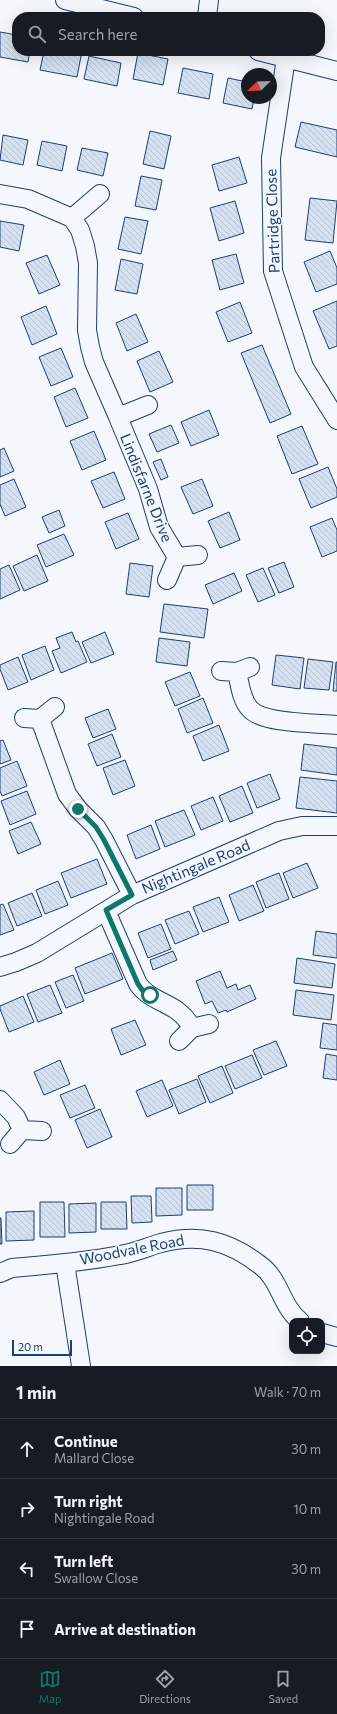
<!DOCTYPE html>
<meta charset="utf-8">
<style>
body{margin:0;font-family:Commissioner,sans-serif;background:#242831;color:#f1f3f6}
.controls{position:absolute;right:12px;bottom:12px;display:grid;overflow:hidden;border-radius:8px;box-shadow:0 4px 16px #0002}
.controls button{width:36px;height:36px;display:grid;place-items:center;padding:0;border:0;border-bottom:1px solid #363941;background:#171b24;color:#f1f3f6;font:20px sans-serif}
.compass{position:absolute;left:241px;top:68px;width:36px;height:36px;border-radius:50%;background:#171b24;box-shadow:0 4px 16px #0002;rotate:247deg}
.scale{position:absolute;left:12px;bottom:10px;width:60px;box-sizing:border-box;padding-left:4px;border:2px solid #1d3f73;border-top:0;font-size:11px;line-height:14px;white-space:nowrap;color:#1d3f73;-webkit-text-stroke:3px #f4f7fb;paint-order:stroke}
.stop{position:absolute;width:12px;height:12px;margin:-9px;border:3px solid #0f766e;border-radius:50%;background:#fff}
.stop.end{background:#0f766e;border-color:#fff;box-shadow:0 1px 4px #0008}
.list{margin:0;padding:0;list-style:none}
h2{display:flex;justify-content:space-between;align-items:center;height:52px;margin:0;padding:0 16px;font-size:17px}
h2 small{font-size:13px;font-weight:400;color:#9ea1a6}
.list li{display:grid;grid-template-columns:26px 1fr auto;gap:12px;align-items:center;box-sizing:border-box;height:60px;padding:0 16px;border-top:1px solid #363941}
.list b{display:block;font-size:15px;white-space:nowrap}
.list p{margin:0;font-size:13px;white-space:nowrap;color:#9ea1a6}
.list em{font-size:13px;font-style:normal;color:#9ea1a6}
.icon{flex:none;width:22px;height:22px;fill:none;stroke:currentColor;stroke-width:2;stroke-linecap:round;stroke-linejoin:round}
.map{position:relative;flex:none;width:337px;height:1366px;overflow:hidden}
.search{position:absolute;background:#171b24;box-shadow:0 4px 16px #0002;left:12px;right:12px;top:12px;height:44px;display:flex;align-items:center;gap:10px;box-sizing:border-box;padding:0 14px;border-radius:16px;color:#9ea1a6;font-size:15px}
.sheet{height:292px;background:#171b24}
nav{display:flex;justify-content:space-around;align-items:center;box-sizing:border-box;height:56px;border-top:1px solid #363941;background:#171b24;font-size:11px;color:#9ea1a6}
nav a{display:grid;justify-items:center;gap:2px}
nav .on{color:#0f766e}
.map>svg:first-child{display:block}
</style>
<div class="map">
<svg width="337" height="1366" viewBox="0 0 337 1366">
<defs>
<pattern id="building-back-hatch" width="6" height="6" patternUnits="userSpaceOnUse"><rect width="6" height="6" fill="#d5e0f0"/><path d="M-1 5l2 2M0 0l6 6M5-1l2 2" fill="none" stroke="#b6c1d1"/></pattern>
</defs>
<rect width="100%" height="100%" fill="#f4f7fb"/>
<path fill="url(#building-back-hatch)" stroke="#1d3f73" d="M 0,32 L 17,35 L 17,51 L 30,51 L 28,62 L 0,57 Z
M 44,51 L 82,51 L 77,77 L 40,70 Z
M 138,53 L 168,59 L 163,85 L 133,79 Z
M 89,56 L 121,63 L 117,86 L 84,79 Z
M 183,68 L 213,74 L 209,99 L 178,93 Z
M 228,78 L 247,82 L 247,98 L 254,98 L 252,109 L 223,103 Z
M 301,122 L 337,130 L 337,157 L 295,147 Z
M 150,131 L 171,136 L 164,169 L 143,164 Z
M 3,135 L 28,140 L 23,165 L 0,160 Z
M 42,141 L 67,146 L 62,171 L 37,165 Z
M 82,148 L 108,153 L 103,176 L 77,170 Z
M 239,157 L 247,183 L 219,191 L 212,165 Z
M 141,176 L 162,180 L 156,210 L 135,206 Z
M 310,198 L 337,201 L 333,243 L 305,240 Z
M 235,201 L 244,233 L 219,241 L 210,208 Z
M 125,217 L 148,221 L 141,254 L 118,249 Z
M 0,221 L 24,225 L 19,251 L 0,247 Z
M 330,251 L 337,268 L 337,284 L 316,292 L 304,262 Z
M 236,254 L 244,283 L 220,290 L 212,260 Z
M 47,255 L 60,285 L 39,294 L 26,263 Z
M 121,259 L 143,264 L 137,294 L 115,290 Z
M 337,301 L 337,346 L 329,349 L 313,311 Z
M 240,302 L 252,333 L 228,342 L 216,312 Z
M 46,306 L 57,334 L 32,345 L 21,317 Z
M 136,314 L 148,342 L 127,351 L 116,323 Z
M 262,345 L 291,414 L 270,423 L 241,353 Z
M 61,348 L 73,377 L 51,386 L 39,357 Z
M 159,351 L 173,382 L 150,392 L 137,361 Z
M 75,388 L 88,418 L 66,427 L 54,397 Z
M 209,410 L 219,435 L 191,446 L 181,422 Z
M 171,425 L 179,443 L 157,452 L 149,434 Z
M 302,426 L 318,464 L 292,474 L 277,436 Z
M 94,431 L 106,460 L 82,470 L 70,441 Z
M 4,448 L 14,471 L 0,477 L 0,450 Z
M 161,459 L 168,477 L 161,480 L 153,462 Z
M 328,467 L 337,489 L 337,497 L 311,508 L 299,479 Z
M 114,472 L 125,499 L 103,508 L 91,481 Z
M 14,479 L 26,507 L 5,516 L 0,504 L 0,485 Z
M 202,479 L 213,506 L 193,514 L 181,487 Z
M 59,510 L 65,526 L 49,533 L 42,517 Z
M 229,512 L 240,540 L 220,548 L 208,521 Z
M 128,513 L 139,539 L 116,549 L 105,522 Z
M 332,518 L 337,530 L 337,551 L 322,557 L 310,527 Z
M 64,534 L 74,555 L 46,567 L 37,545 Z
M 37,555 L 48,581 L 24,591 L 13,566 Z
M 284,562 L 294,587 L 279,593 L 268,568 Z
M 130,563 L 153,566 L 149,597 L 126,594 Z
M 9,565 L 20,590 L 0,599 L 0,569 Z
M 263,568 L 275,595 L 258,602 L 246,575 Z
M 234,573 L 242,591 L 213,604 L 205,585 Z
M 164,604 L 208,609 L 204,638 L 160,632 Z
M 72,632 L 76,642 L 78,641 L 87,662 L 61,673 L 52,651 L 60,648 L 56,638 Z
M 105,632 L 114,654 L 91,663 L 82,642 Z
M 159,638 L 190,642 L 187,666 L 156,662 Z
M 45,646 L 54,670 L 31,680 L 22,655 Z
M 276,655 L 304,658 L 300,689 L 272,685 Z
M 18,657 L 28,682 L 8,690 L 0,669 L 0,665 Z
M 308,659 L 333,662 L 329,690 L 304,688 Z
M 336,662 L 337,662 L 337,691 L 333,691 Z
M 190,672 L 200,696 L 175,706 L 165,682 Z
M 203,698 L 213,723 L 187,733 L 178,709 Z
M 108,709 L 116,729 L 93,738 L 85,718 Z
M 219,725 L 229,751 L 203,761 L 193,736 Z
M 112,734 L 121,757 L 97,766 L 88,744 Z
M 3,740 L 11,760 L 0,764 L 0,741 Z
M 304,744 L 337,748 L 337,775 L 301,770 Z
M 125,760 L 135,786 L 113,795 L 103,768 Z
M 17,761 L 27,786 L 2,796 L 0,791 L 0,768 Z
M 270,774 L 280,799 L 257,808 L 247,783 Z
M 300,777 L 337,781 L 337,813 L 296,808 Z
M 242,786 L 253,813 L 230,822 L 219,796 Z
M 27,791 L 36,814 L 10,825 L 1,801 Z
M 213,797 L 223,821 L 201,830 L 191,806 Z
M 184,810 L 195,835 L 165,847 L 155,821 Z
M 31,822 L 41,844 L 18,854 L 9,831 Z
M 151,825 L 160,849 L 136,859 L 127,835 Z
M 97,859 L 107,884 L 71,898 L 61,873 Z
M 307,863 L 318,888 L 293,898 L 283,873 Z
M 279,873 L 289,899 L 266,908 L 256,882 Z
M 58,881 L 68,905 L 45,914 L 36,890 Z
M 253,885 L 264,911 L 239,921 L 229,895 Z
M 32,893 L 42,916 L 17,926 L 8,903 Z
M 219,897 L 229,922 L 203,932 L 193,907 Z
M 3,904 L 14,930 L 0,935 L 0,905 Z
M 189,911 L 199,934 L 175,944 L 165,920 Z
M 161,924 L 171,949 L 148,958 L 138,933 Z
M 316,931 L 337,934 L 337,958 L 313,955 Z
M 173,951 L 177,960 L 153,970 L 150,960 Z
M 112,953 L 123,979 L 85,994 L 75,968 Z
M 297,958 L 335,964 L 332,988 L 294,983 Z
M 220,971 L 227,988 L 236,984 L 238,990 L 250,985 L 256,999 L 227,1012 L 226,1010 L 218,1013 L 212,1001 L 205,1004 L 196,981 Z
M 73,975 L 84,1001 L 66,1008 L 55,982 Z
M 50,985 L 62,1013 L 38,1022 L 27,994 Z
M 296,990 L 334,995 L 331,1020 L 293,1015 Z
M 23,996 L 34,1022 L 9,1032 L 0,1009 L 0,1006 Z
M 135,1020 L 146,1045 L 121,1055 L 111,1029 Z
M 323,1023 L 337,1025 L 337,1050 L 320,1048 Z
M 276,1041 L 287,1066 L 264,1075 L 253,1050 Z
M 326,1054 L 337,1056 L 337,1080 L 323,1078 Z
M 252,1055 L 262,1078 L 235,1089 L 225,1066 Z
M 60,1060 L 70,1084 L 44,1095 L 34,1072 Z
M 222,1066 L 233,1093 L 210,1103 L 198,1076 Z
M 197,1079 L 206,1102 L 179,1114 L 169,1090 Z
M 162,1080 L 173,1106 L 147,1117 L 136,1091 Z
M 85,1085 L 95,1108 L 70,1118 L 60,1095 Z
M 100,1109 L 112,1137 L 87,1148 L 75,1120 Z
M 187,1185 L 213,1185 L 213,1210 L 187,1210 Z
M 156,1188 L 182,1188 L 182,1215 L 156,1216 Z
M 131,1196 L 151,1196 L 152,1222 L 132,1223 Z
M 40,1202 L 64,1202 L 65,1237 L 40,1237 Z
M 101,1202 L 126,1202 L 127,1229 L 101,1229 Z
M 96,1203 L 96,1232 L 69,1233 L 69,1204 Z
M 34,1211 L 34,1240 L 6,1241 L 6,1212 Z
M 0,1218 L 1,1218 L 2,1244 L 0,1244 Z"/>
<g fill="none" stroke-linecap="round" stroke-linejoin="round">
<g stroke="#1d3f73" stroke-width="20">
<path id="street" d="M 65,0 L 134,17
M 207,17 L 209,0
M 258,51 L 337,71
M 286,58 L 271,158 L 273,271 L 304,367 L 337,420
M 0,194 L 28,199 L 72,218 L 80,230 L 85,246 L 88,263 L 87,330 L 90,347 L 94,362 L 118,417
M 72,218 L 100,194
M 148,405 L 118,417 L 148,489 L 159,527 L 177,557
M 167,580 L 177,557 L 198,555
M 221,671 L 237,672 L 250,667
M 237,672 C 240,684 241,700 250,709 C 263,724 317,723 337,725
M 24,718 L 40,719 L 55,707
M 40,719 L 67,794 L 78,809 L 96,827 L 104,840 L 132,895
M 106,911 L 138,984 C 153,1005 178,1001 192,1028
M 0,967 L 16,962 L 37,953 L 132,895 L 279,831 L 302,826 L 337,826
M 179,1041 L 192,1028 L 209,1024
M 0,1100 L 16,1117 L 22,1130
M 10,1144 L 22,1130 L 42,1131
M 65,1263 L 81,1366
M 0,1273 L 12,1268 C 48,1265 84,1262 120,1255 C 134,1253 147,1247 161,1243 C 200,1233 229,1241 260,1265 C 280,1279 281,1306 300,1321
M 322,1333 L 337,1337"/>
</g>
<use href="#street" stroke="#f4f7fb" stroke-width="18"/>
</g>
<g fill="none" stroke-linecap="round" stroke-linejoin="round">
<path stroke="#0f766e" stroke-width="5" d="M 78,809 L 96,827 L 104,840 L 132,895 L 106,910 L 138,984 L 143,991 L 150,995"/>
</g>
<g text-anchor="middle" stroke-width="3" stroke-linejoin="round" paint-order="stroke">
<g font-size="15" fill="#1d3f73" stroke="#f4f7fb">
<text transform="translate(273 221) rotate(-92)" y="5">Partridge Close</text>
<text transform="translate(146 488) rotate(68)" y="5">Lindisfarne Drive</text>
<text transform="translate(196 867) rotate(-23)" y="5">Nightingale Road</text>
<text transform="translate(132 1250) rotate(-11)" y="5">Woodvale Road</text>
</g>
</g>
</svg>
<div class="controls">
<button><svg class="icon" aria-label="locate" viewBox="0 0 24 24"><circle cx="12" cy="12" r="6"/><path d="M12 2v4M12 18v4M2 12h4M18 12h4"/></svg></button>
</div>
<svg class="compass" viewBox="-18 -18 36 36"><path d="M0-13l5 13h-10z" fill="#e53935"/><path d="M0 13l5-13h-10z" fill="#9ea1a6"/></svg>
<div class="scale">20 m</div>
<div class="stop" style="left:150px;top:995px"></div>
<div class="stop end" style="left:78px;top:809px"></div>
<div class="search"><svg class="icon" aria-label="search" viewBox="0 0 24 24"><circle cx="10" cy="10" r="6"/><path d="M15 15l6 6"/></svg>Search here</div>
</div>
<section class="sheet">
<h2>1 min<small>Walk · 70 m</small></h2>
<ul class="list">
<li><svg class="icon" aria-label="ahead" viewBox="0 0 24 24"><path d="M12 20V5M6 11l6-6 6 6"/></svg><div><b>Continue</b><p>Mallard Close</p></div><em>30 m</em></li>
<li><svg class="icon" aria-label="right" viewBox="0 0 24 24"><path d="M7 20v-9h11M14 6l5 5-5 5"/></svg><div><b>Turn right</b><p>Nightingale Road</p></div><em>10 m</em></li>
<li><svg class="icon" aria-label="left" viewBox="0 0 24 24"><path d="M17 20v-9H6M10 6l-5 5 5 5"/></svg><div><b>Turn left</b><p>Swallow Close</p></div><em>30 m</em></li>
<li><svg class="icon" aria-label="arrive" viewBox="0 0 24 24"><path d="M6 21V4h12l-3 4 3 4H6"/></svg><div><b>Arrive at destination</b></div></li>
</ul>
</section>
<nav>
<a class="on"><svg class="icon" aria-label="map" viewBox="0 0 24 24"><path d="M3 6l6-2 6 2 6-2v14l-6 2-6-2-6 2zM9 4v14M15 6v14"/></svg>Map</a>
<a><svg class="icon" aria-label="directions" viewBox="0 0 24 24"><path d="M12 3l9 9-9 9-9-9zM9 14v-3h6M13 9l2 2-2 2"/></svg>Directions</a>
<a><svg class="icon" aria-label="saved" viewBox="0 0 24 24"><path d="M7 4h10v16l-5-4-5 4z"/></svg>Saved</a>
</nav>
